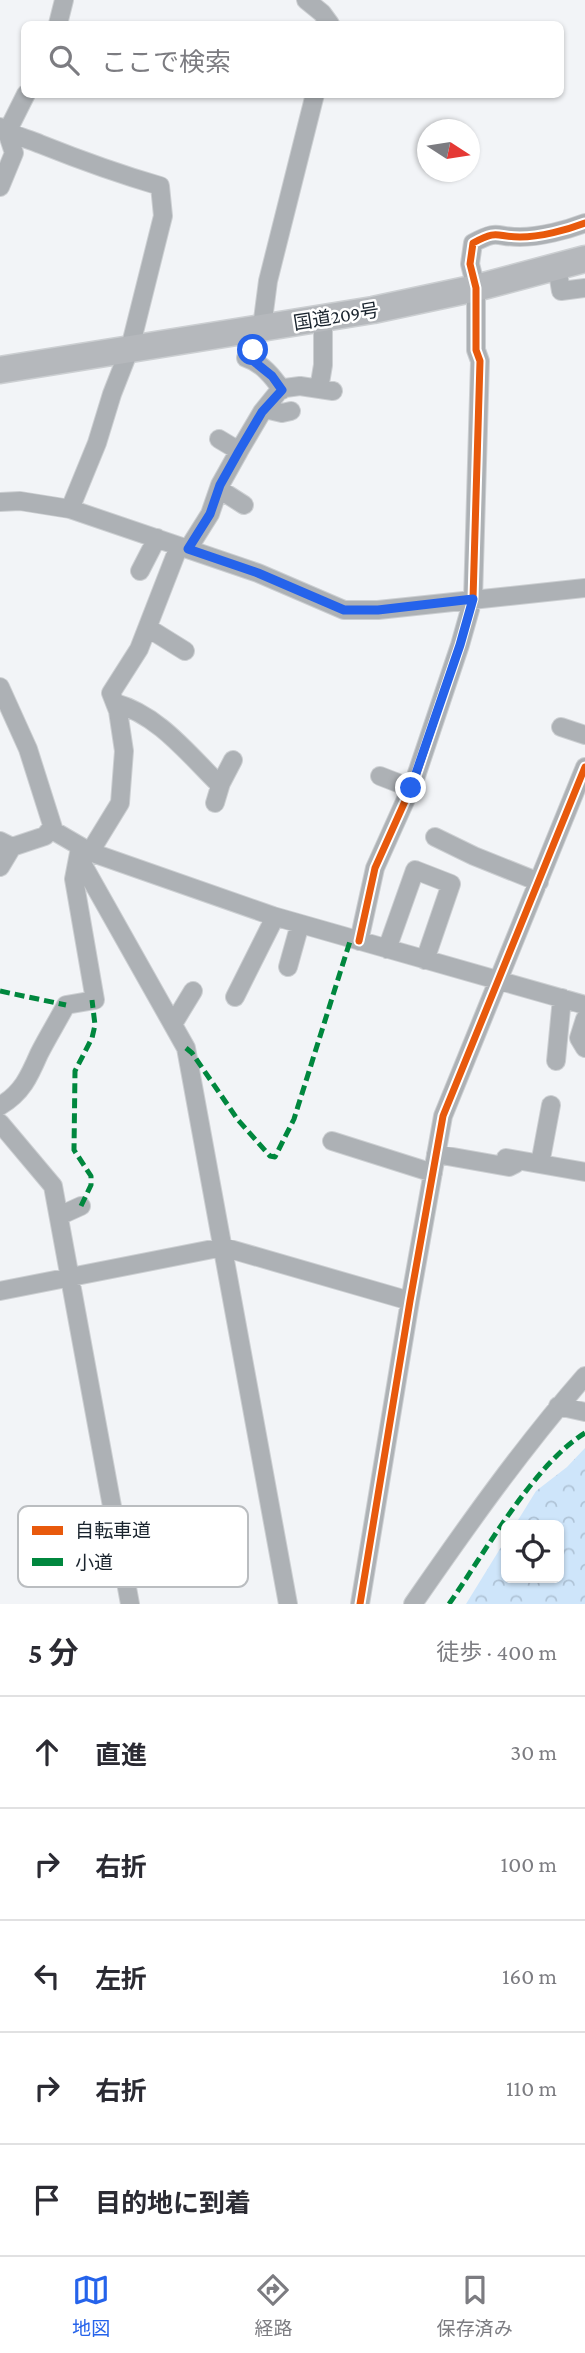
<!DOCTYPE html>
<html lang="ja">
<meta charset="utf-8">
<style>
body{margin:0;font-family:"Crimson Pro","Noto Sans JP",serif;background:#f2f2f3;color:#2b2b33}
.controls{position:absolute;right:21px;bottom:21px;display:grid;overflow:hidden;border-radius:10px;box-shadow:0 2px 5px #0004}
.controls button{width:63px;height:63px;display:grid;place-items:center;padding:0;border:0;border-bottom:2px solid #e1e1e2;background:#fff;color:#2b2b33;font:35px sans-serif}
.compass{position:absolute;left:417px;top:119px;width:63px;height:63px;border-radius:50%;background:#fff;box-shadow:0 2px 5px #0004;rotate:102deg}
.stop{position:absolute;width:21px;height:21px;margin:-16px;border:5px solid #2563eb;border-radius:50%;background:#fff}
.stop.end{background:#2563eb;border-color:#fff;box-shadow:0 2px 7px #0008}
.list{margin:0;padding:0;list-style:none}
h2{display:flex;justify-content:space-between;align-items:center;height:91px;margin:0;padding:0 28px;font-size:30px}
h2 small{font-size:23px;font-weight:400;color:#7c7c81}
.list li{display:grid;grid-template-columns:46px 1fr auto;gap:21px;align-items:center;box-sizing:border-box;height:112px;padding:0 28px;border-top:2px solid #e1e1e2}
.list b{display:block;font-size:26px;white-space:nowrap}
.list em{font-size:23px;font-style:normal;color:#7c7c81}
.icon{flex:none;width:38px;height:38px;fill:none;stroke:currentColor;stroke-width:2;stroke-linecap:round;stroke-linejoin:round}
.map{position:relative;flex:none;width:585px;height:1604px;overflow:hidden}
.search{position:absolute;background:#fff;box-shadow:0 2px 5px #0004;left:21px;right:21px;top:21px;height:77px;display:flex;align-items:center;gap:18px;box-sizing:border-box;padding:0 24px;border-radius:10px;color:#7c7c81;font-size:26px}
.sheet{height:651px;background:#fff}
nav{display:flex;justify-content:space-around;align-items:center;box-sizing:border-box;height:98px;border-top:2px solid #e1e1e2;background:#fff;font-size:19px;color:#7c7c81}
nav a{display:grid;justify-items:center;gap:4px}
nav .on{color:#2563eb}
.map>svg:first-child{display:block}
</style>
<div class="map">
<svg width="585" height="1604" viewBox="0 0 585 1604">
<defs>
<pattern id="forest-crowns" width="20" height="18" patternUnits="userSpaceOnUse" patternTransform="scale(1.75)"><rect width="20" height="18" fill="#cee5fa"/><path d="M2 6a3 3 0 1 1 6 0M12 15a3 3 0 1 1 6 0" fill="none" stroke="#b0c4d7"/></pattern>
</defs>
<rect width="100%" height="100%" fill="#f2f4f7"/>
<path fill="url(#forest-crowns)" d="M 585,1448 L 585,1604 L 466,1604 L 506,1539 L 506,1578 L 559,1578 L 559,1525 L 515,1525 L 536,1491 L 567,1467 Z"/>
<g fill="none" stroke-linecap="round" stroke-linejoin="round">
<g stroke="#cccfd2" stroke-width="20">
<path id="minor" d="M 306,0 L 322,13 L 330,24
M 58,24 L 64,0
M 0,127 C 13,136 26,138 40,144 C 80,160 119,174 160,186 L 163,216 L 130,348 L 112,394 L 97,443 L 70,509
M 0,187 L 14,153 L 7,132 L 26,94
M 559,279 L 561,291 L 585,288
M 262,327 L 268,281 L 315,94
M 246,358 C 262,363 273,377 282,390
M 319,389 L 323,365 L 323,330
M 265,409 L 282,413 L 291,411
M 219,439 L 239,451
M 219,489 L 244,505
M 0,502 L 20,501 L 70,509 L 258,573 L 344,610 L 378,610 L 585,588
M 188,549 L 210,514 L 220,485 L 239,451 L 262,412 L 279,391 L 285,388 L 300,386 L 333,391
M 140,571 L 157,538
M 148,628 L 185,651
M 0,687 L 28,749 L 54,831 L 90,852 L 273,916 L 585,1005
M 115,703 C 159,715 189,755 220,785
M 561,727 L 585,735
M 380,776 L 411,788
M 215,803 L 221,783 L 233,760
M 435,837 L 474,856 L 539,882
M 0,841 L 12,847 L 45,836 L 52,827
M 90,852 L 120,803 L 124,751 L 118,711 L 111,693 L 139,649 L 179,546
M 79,858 L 186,1048 L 288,1604
M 0,867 L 12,847
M 359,941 L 375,868 L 415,779 L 460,645 L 473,599 L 480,361 L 476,350 L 476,288 L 470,264 L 473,243 C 499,229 495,237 520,237 C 540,237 567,230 585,223
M 387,949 L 415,870 L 451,884 L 425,960
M 288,967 L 300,924
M 235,997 L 275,917
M 585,1019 L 579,1038 L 585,1048
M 173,1024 L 193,991
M 556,1061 L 562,998
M 0,1106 C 22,1093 29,1077 39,1054 C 47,1038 57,1022 66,1005 L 95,1000 L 74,879 L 79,853
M 0,1123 L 53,1186 L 130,1604
M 332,1141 L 433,1173
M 436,1154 L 509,1167 L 515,1164 L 516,1160
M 506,1158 L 585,1172
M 540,1164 L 551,1105
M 59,1216 L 81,1206
M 0,1291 L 223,1247 L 410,1301
M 558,1406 L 585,1412
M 360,1604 L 410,1301 L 443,1116 L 585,767
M 413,1604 C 467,1526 522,1448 585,1376"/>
</g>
<g stroke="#cccfd2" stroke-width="29">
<path id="highway" d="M 0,370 L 373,310 L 476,288 L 585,259"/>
</g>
<use href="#minor" stroke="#adb1b5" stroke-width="18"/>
<use href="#highway" stroke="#b5b8bc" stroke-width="26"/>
<path stroke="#00873e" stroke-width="5" stroke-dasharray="10 5" stroke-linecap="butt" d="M 0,991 L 66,1005
M 186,1048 L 192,1053 L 238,1120 L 270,1156 L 275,1157 L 294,1119 L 351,938
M 81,1206 L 91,1185 L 91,1176 L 74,1150 L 75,1071 L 92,1038 L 95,1025 L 92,1000
M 449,1604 C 484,1554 534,1464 585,1433"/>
<g stroke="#fff" stroke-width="11">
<path id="cycleway" d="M 359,941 L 375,868 L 415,779 L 460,645 L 473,599 L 480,361 L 476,350 L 476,288 L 470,264 L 473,243 C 499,229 495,237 520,237 C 540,237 567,230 585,223
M 360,1604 L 410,1301 L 443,1116 L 585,767"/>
</g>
<use href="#cycleway" stroke="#e8590c" stroke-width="7"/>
</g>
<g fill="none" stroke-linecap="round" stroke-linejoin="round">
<path stroke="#2563eb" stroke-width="9" d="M 253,350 L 251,359 L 272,376 L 282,390 L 262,412 L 239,451 L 220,485 L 210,514 L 188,549 L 258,573 L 344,610 L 378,610 L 473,599 L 460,645 L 411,788"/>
</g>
<g text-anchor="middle" stroke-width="5" stroke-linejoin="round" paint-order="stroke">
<g font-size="19" fill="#1a242e" stroke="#fff">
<text transform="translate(336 316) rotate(-9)" y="7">国道209号</text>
</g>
</g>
<rect x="18" y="1506" width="230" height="81" rx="10" fill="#fff" stroke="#babdc0" stroke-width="2"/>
<rect x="32" y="1526" width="31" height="9" fill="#e8590c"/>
<rect x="32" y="1558" width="31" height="8" fill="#00873e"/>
<g font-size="19" fill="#1a242e">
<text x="75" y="1537">自転車道</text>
<text x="75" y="1569">小道</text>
</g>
</svg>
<div class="controls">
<button><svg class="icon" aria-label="locate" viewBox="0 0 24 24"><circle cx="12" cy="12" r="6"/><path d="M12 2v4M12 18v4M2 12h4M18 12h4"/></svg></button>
</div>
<svg class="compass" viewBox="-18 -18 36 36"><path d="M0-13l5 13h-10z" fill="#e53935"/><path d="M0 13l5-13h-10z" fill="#7c7c81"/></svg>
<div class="stop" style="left:253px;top:350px"></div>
<div class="stop end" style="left:411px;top:788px"></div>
<div class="search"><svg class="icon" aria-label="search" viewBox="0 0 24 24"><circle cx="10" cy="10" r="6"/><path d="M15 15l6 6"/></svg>ここで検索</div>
</div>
<section class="sheet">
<h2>5 分<small>徒歩 · 400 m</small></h2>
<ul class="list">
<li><svg class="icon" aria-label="ahead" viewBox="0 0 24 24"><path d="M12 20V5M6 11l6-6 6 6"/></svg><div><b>直進</b></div><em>30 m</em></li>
<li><svg class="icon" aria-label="right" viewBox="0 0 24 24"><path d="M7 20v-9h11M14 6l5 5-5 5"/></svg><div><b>右折</b></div><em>100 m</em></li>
<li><svg class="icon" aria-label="left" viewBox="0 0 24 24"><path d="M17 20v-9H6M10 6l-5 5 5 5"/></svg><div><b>左折</b></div><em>160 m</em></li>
<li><svg class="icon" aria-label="right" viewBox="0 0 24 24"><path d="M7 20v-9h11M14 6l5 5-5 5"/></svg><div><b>右折</b></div><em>110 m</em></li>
<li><svg class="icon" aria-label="arrive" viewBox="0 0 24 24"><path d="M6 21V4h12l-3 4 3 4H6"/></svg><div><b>目的地に到着</b></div></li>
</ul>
</section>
<nav>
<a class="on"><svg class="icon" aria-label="map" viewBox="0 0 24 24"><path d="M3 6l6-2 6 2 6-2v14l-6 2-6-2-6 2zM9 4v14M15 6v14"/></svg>地図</a>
<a><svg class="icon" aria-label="directions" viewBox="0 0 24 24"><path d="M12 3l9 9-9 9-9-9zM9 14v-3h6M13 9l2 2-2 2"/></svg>経路</a>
<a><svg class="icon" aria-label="saved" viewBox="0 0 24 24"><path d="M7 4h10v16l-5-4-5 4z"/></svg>保存済み</a>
</nav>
